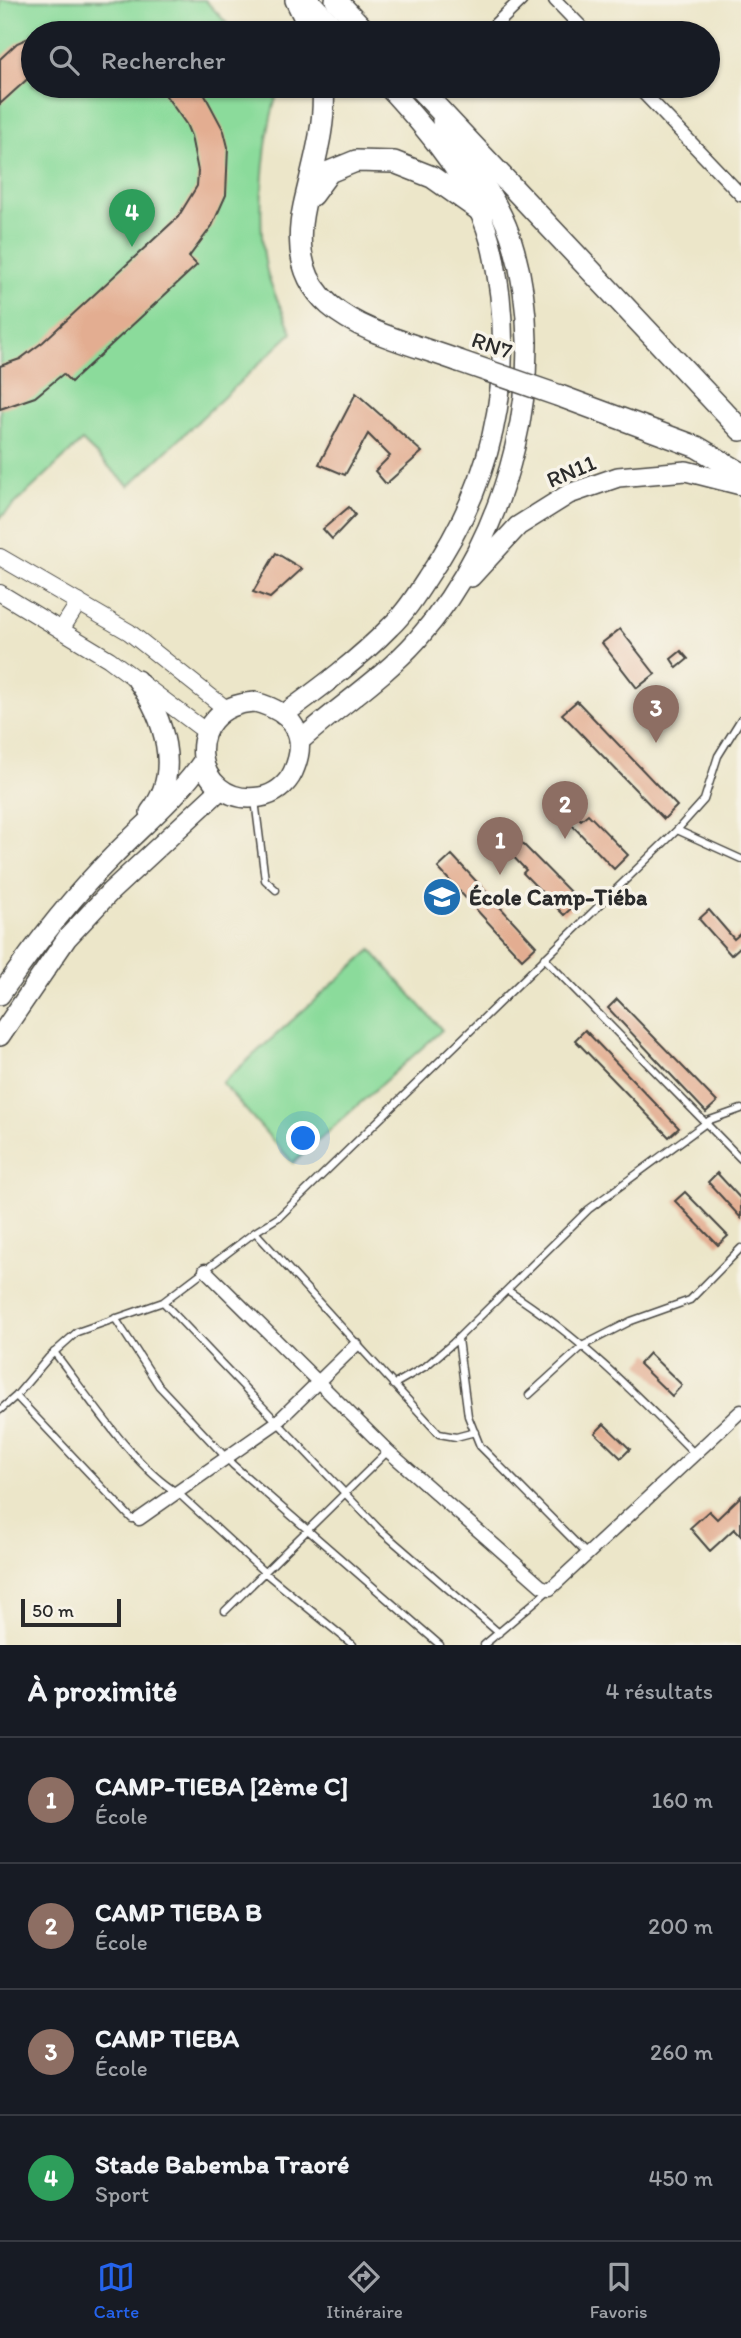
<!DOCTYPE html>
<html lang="fr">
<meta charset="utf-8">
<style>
body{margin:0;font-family:Itim,sans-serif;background:#242831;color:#f1f3f6}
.scale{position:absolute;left:21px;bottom:18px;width:100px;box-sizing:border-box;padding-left:7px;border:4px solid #2b2b2b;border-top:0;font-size:19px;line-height:24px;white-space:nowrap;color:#2b2b2b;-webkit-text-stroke:5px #f7f3e8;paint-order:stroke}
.you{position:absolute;left:304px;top:1139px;width:24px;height:24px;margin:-18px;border:5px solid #fff;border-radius:50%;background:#1a73e8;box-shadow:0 0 0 10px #1a73e833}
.badge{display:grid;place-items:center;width:46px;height:46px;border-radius:50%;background:#2563eb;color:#fff;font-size:23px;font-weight:700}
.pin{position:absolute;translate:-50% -58px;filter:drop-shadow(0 2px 4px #0008)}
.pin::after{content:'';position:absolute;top:37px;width:24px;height:21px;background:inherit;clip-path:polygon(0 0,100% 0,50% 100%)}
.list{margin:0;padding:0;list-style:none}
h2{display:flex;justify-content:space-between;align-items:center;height:91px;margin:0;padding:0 28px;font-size:30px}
h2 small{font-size:23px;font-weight:400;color:#9ea1a6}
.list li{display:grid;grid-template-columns:46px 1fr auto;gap:21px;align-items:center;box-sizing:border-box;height:126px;padding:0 28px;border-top:2px solid #363941}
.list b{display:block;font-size:26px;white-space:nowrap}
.list p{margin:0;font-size:23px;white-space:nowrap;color:#9ea1a6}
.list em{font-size:23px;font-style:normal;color:#9ea1a6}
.icon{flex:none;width:38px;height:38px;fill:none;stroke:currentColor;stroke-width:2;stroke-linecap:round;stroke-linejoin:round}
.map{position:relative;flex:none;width:741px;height:1645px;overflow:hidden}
.search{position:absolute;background:#171b24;box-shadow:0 2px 5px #0004;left:21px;right:21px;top:21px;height:77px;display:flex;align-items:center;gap:18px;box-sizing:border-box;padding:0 24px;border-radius:38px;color:#9ea1a6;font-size:26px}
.sheet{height:595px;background:#171b24}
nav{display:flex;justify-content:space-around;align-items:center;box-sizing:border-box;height:98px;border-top:2px solid #363941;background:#171b24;font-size:19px;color:#9ea1a6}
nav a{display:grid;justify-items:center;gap:4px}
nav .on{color:#2563eb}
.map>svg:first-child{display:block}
</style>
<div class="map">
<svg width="741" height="1645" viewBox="0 0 741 1645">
<rect width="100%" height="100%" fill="#f7f3e8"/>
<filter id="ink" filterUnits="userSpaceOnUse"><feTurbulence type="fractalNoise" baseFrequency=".0143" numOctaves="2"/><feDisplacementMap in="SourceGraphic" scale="14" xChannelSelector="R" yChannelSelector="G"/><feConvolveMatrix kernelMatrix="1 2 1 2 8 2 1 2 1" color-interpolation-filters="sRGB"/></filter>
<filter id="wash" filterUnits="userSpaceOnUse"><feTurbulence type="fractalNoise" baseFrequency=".00686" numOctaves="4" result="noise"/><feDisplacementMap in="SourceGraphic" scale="28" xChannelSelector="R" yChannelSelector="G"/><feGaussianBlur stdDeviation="1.57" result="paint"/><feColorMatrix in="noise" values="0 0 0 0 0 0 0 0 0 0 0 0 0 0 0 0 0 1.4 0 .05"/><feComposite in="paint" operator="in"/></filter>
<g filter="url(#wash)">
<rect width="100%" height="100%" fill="#ece6c9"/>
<path fill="#8bdb9b" stroke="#5b8363" stroke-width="2" d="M 0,0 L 205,0 L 236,33 L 33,33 L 33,86 L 280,86 C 263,132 256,218 266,267 C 270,289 284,312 292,333 L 129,486 L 82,441 L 0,518 Z
M 371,950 L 442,1030 L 293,1163 L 222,1083 Z"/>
<g id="blocks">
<path fill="#e3ad91" d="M 33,36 L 33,74 L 0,104 L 0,59 L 17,43 Z
M 159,86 L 200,86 L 224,131 L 228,147 L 226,195 L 212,226 L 189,257 L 197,265 L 71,382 L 63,374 L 35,397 L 0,409 L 0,366 L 20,359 L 43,342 L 178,217 L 197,186 L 198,171 L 191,136 L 186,124 Z
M 356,393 L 422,452 L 386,484 L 375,471 L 390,456 L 368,434 L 345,475 L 319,464 Z
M 349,507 L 355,515 L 332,539 L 323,529 Z
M 276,553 L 302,569 L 270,598 L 253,592 Z
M 620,629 L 655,674 L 637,688 L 602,643 Z
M 681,651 L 688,659 L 677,668 L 671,659 Z
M 577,701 L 677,806 L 664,819 L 562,714 Z
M 555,795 L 581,820 L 588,814 L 628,855 L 614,869 L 549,801 Z
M 516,837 L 579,901 L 564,915 L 523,873 L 526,870 L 505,848 Z
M 452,855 L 536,946 L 522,959 L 438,868 Z
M 709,910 L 734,939 L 741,933 L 741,946 L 731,955 L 699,919 Z
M 617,999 L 717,1102 L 706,1112 L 608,1008 Z
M 585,1030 L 679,1128 L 669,1137 L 575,1040 Z
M 717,1173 L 741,1199 L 741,1218 L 708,1182 Z
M 685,1192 L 728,1236 L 718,1245 L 675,1201 Z
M 649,1353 L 682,1385 L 672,1396 L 639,1364 Z
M 604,1424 L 630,1449 L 621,1458 L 595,1433 Z
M 741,1496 L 741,1536 L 734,1529 L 710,1551 L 690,1528 L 709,1511 L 717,1519 Z"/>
</g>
</g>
<g filter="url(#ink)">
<use href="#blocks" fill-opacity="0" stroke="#484743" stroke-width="2"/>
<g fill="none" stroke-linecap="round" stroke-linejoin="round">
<g stroke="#484743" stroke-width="9">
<path id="service" d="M 255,800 L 265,880 L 276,890
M 677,830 L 741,859
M 544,958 L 741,1159
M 255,1232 L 439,1434 L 456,1437 L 475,1432
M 507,1290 C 579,1336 635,1393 695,1454
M 163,1302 L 379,1529 L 499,1633
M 115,1318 L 159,1386 L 233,1465 L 440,1645
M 458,1339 L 468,1416 L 480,1446 L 587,1554
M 54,1352 C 86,1393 134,1468 178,1493 L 264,1572 L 353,1645
M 393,1385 L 426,1366 L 453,1343 L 589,1209 L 710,1120 L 741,1109
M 529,1395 L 584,1345 L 631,1321 L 690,1300 L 741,1248
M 16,1396 L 132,1519 L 139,1519
M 0,1410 L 16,1396 L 49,1357 L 77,1332 L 163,1302 L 255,1232 L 279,1217 L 677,830 L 704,800 L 718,756 L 741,719
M 225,1611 L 388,1451
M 484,1645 L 550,1589"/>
</g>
<g stroke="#484743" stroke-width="15">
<path id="minor" d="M 555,0 L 587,33
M 487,33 L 521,0
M 637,86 L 741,195
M 205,1270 L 388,1451 L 541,1586 L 550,1589 L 741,1411
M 139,1519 L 276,1423 L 356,1345"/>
</g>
<g stroke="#484743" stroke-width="18">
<path id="tertiary" d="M 0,557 L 129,632 L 225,708
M 0,593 L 109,659 L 205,731
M 61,630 L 79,602"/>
</g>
<g stroke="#484743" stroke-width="22">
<path id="primary" d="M 309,0 L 340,33
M 471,577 L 518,526 L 569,494 L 618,477 L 686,471 L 741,485
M 137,680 C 163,716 183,772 150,812
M 255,702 C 292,712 310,734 293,772 C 287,785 274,795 260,797 C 191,808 178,706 255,702 Z
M 283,715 C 320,688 358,660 390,627 C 405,613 417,594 428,577 C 487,492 511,399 500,296 C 496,267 492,236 478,209 C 456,164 421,123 387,86
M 301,740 C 339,706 383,678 417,640 C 509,536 554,369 510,235 C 496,195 465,157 442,121
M 0,995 C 34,946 69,900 111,858 C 142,826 177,798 203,761
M 0,1036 L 67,938 L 110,892 L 221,789"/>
</g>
<g stroke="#484743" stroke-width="24">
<path id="trunk" d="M 296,0 L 312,33
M 336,0 L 367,33
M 323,86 C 326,128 313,165 304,206 C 280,318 377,331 459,361
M 417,86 L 741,430
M 312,195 L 329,172 L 356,161 L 394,162 L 432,177 L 479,210
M 560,396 L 697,447 L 741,473"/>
</g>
<use href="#service" stroke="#fff" stroke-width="6"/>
<use href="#minor" stroke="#fff" stroke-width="12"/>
<use href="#tertiary" stroke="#fff" stroke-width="16"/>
<use href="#primary" stroke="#fff" stroke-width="19"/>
<use href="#trunk" stroke="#fff" stroke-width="21"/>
<g stroke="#484743" stroke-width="24" stroke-linecap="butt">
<path id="trunk-bridge" d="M 459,361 L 560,396"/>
</g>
<use href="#trunk-bridge" stroke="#fff" stroke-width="21"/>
</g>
</g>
<defs>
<g id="school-disc" transform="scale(2.0125)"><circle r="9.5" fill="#1f6fb2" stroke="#f7f3e8"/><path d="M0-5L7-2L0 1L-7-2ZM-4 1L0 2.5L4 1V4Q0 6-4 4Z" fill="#fff"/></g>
</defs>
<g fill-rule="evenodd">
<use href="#school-disc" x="442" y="897"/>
</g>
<g text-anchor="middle" stroke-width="7" stroke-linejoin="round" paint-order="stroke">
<g font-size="23" fill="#2b2b2b" stroke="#f7f3e8">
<text transform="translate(492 345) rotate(19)" y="8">RN7</text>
<text transform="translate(571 471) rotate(-23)" y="8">RN11</text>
</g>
<g font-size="23" font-weight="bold" fill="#2b2b2b" stroke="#f7f3e8" text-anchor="start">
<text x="469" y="905">École Camp-Tiéba</text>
</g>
</g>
</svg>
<div class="scale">50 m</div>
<div class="you"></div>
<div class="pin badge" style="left:500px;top:875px;background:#8d6e63">1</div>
<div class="pin badge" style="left:565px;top:839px;background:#8d6e63">2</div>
<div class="pin badge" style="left:656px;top:743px;background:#8d6e63">3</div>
<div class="pin badge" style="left:132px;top:247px;background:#2e9e5b">4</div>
<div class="search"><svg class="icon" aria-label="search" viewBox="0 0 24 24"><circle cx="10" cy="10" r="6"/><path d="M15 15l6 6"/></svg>Rechercher</div>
</div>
<section class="sheet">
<h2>À proximité<small>4 résultats</small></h2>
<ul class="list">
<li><span class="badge" style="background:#8d6e63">1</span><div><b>CAMP-TIEBA [2ème C]</b><p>École</p></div><em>160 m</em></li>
<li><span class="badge" style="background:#8d6e63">2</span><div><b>CAMP TIEBA B</b><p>École</p></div><em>200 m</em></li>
<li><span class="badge" style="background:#8d6e63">3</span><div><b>CAMP TIEBA</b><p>École</p></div><em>260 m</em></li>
<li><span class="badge" style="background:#2e9e5b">4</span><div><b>Stade Babemba Traoré</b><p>Sport</p></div><em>450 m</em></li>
</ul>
</section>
<nav>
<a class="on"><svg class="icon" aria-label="map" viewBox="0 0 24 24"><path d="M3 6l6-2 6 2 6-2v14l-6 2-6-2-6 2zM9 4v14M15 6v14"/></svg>Carte</a>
<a><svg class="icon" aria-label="directions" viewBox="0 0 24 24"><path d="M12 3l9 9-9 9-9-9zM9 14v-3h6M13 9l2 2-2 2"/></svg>Itinéraire</a>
<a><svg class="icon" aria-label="saved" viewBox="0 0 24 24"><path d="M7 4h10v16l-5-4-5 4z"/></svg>Favoris</a>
</nav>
